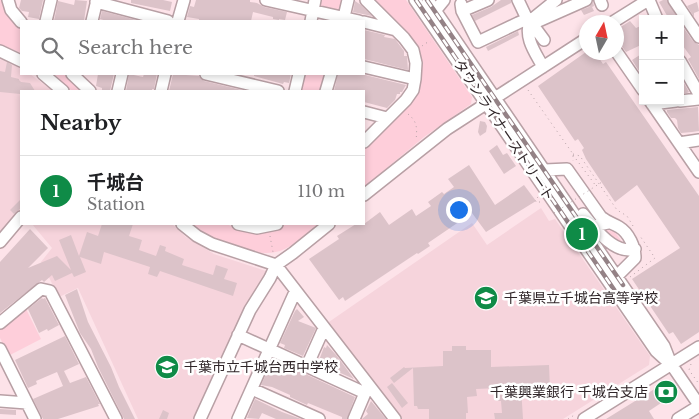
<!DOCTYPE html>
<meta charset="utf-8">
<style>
body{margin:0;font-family:"Libre Baskerville","Noto Sans JP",serif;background:#f6f6f6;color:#202124}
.controls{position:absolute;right:15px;top:15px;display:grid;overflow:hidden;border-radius:0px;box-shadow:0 2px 8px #0003}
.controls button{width:45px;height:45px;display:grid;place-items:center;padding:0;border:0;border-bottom:1px solid #e0e0e0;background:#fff;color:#202124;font:25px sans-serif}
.compass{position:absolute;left:579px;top:15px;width:45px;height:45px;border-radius:50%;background:#fff;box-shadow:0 2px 8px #0003;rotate:9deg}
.you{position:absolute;left:458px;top:209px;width:18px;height:18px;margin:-12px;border:4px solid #fff;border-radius:50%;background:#1a73e8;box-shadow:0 0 0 8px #1a73e833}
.badge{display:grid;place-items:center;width:32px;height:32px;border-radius:50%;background:#0f8b47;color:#fff;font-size:16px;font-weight:700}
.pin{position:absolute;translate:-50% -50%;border:2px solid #fff;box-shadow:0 1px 5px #0006}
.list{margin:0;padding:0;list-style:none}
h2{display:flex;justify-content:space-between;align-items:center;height:65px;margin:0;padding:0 20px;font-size:21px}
h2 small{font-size:16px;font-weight:400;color:#757577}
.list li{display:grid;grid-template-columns:32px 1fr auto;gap:15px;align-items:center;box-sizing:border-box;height:70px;padding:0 20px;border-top:1px solid #e0e0e0}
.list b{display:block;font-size:19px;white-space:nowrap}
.list p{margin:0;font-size:16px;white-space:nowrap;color:#757577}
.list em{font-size:16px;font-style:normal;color:#757577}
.icon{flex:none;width:28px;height:28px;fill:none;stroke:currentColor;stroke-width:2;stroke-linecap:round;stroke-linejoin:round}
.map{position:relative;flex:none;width:699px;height:419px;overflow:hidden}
.search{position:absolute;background:#fff;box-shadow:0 2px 8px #0003;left:20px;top:20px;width:345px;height:55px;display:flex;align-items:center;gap:12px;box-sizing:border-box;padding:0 18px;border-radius:0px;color:#757577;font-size:19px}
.panel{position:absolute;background:#fff;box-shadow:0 2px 8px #0003;left:20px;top:90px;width:345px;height:135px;border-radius:0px}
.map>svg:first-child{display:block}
</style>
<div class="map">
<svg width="699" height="419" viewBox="0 0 699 419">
<rect width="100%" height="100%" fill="#fde3e9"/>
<path fill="#f6d4dc" d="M 0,59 L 21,68 L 21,74 L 30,74 L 53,91 L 21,91 L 21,214 L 0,237 Z
M 541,208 L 549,221 L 555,219 L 650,356 L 649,365 L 563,419 L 401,419 L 326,324 L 472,223 L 487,245 Z
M 32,224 L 172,224 L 186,237 L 214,254 L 269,272 L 197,419 L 138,419 L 78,288 L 59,297 L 41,262 L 52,248 Z"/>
<path fill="#feceda" d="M 0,0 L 4,0 L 17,24 L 21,28 L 21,53 L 0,44 Z
M 318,0 L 346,0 L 342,15 L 318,10 Z
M 371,0 L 406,0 L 472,97 L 471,104 L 424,137 L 364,187 L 364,148 L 409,102 L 421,71 Z
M 54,74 L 67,74 L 84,91 L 72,91 Z
M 302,74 L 328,74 L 324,91 L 297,91 Z
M 192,224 L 226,224 L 245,231 L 279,228 L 286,224 L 318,224 C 307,233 294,246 280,251 C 253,259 213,240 192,224 Z
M 600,229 L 614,231 L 626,247 Z
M 25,307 L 41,339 L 10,355 L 8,354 L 0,338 L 0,328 Z"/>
<path fill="#dcc3c9" d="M 21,0 L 43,0 L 39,19 L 28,17 L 29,12 L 22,11 L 19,8 Z
M 75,0 L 87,1 L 84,21 L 54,21 L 58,1 L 74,5 Z
M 131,0 L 163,0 L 172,2 L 170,11 L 131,3 Z
M 196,0 L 250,0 L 250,2 L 257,3 L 264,7 L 287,12 L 285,20 L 279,19 L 279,20 L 273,19 L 273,17 L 253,12 L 251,21 L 199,21 L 199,19 L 187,17 L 190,6 L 194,7 Z
M 501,0 L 511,0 L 511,3 L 475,21 L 472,15 L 491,7 Z
M 663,0 L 667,0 L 678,19 L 669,19 L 659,2 Z
M 355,1 L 361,5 L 372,16 L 353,12 Z
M 593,2 L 594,6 L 592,7 L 594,11 L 584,15 L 581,10 L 589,7 Z
M 697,2 L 699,11 L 694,13 L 694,17 L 687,6 Z
M 102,11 L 140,21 L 107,21 L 100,19 Z
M 630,21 L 636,28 L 643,25 L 643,44 L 626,52 L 616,38 L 616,30 Z
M 680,23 L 693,41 L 699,45 L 699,79 L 688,59 L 691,57 L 683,46 L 680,48 Z
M 364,30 L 385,35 L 384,37 L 395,39 L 404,51 L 404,56 L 407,56 L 408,70 L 364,59 Z
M 518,31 L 519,35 L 488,51 L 486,47 Z
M 586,52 L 595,52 L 603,64 L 606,62 L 699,196 L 699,332 L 681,344 L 673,332 L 669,334 L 632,279 L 680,248 L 637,185 L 615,202 L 586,159 L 582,150 L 584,148 L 578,139 L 575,141 L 538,86 Z
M 643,53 L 643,68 L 639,71 L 632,60 Z
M 7,62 L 12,65 L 11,77 L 19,79 L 19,80 L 21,82 L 30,83 L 35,91 L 21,91 L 20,94 L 0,92 L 0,71 L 5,72 Z
M 98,74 L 114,74 L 110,91 L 102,91 L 102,88 L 96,86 Z
M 129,74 L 143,77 L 144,74 L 157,74 L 154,89 L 152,89 L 152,91 L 126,91 Z
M 173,74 L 199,76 L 204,81 L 246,91 L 169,91 Z
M 254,74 L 291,74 L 289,83 L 284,82 L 283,84 L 254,76 Z
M 338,74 L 361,74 L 406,85 L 402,92 L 400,92 L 400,94 L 397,94 L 395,100 L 387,108 L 364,102 L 364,91 L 334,91 Z
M 680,76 L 689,92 L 687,93 L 680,93 Z
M 698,107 L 699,131 L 692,132 L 681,133 L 678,128 L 677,120 L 675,118 L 671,118 L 667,112 L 667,110 Z
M 480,121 L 485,122 L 487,126 L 486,132 L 480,136 L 478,132 Z
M 497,145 L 503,155 L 507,153 L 516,166 L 504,174 L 489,151 Z
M 469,165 L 495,205 L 524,185 L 536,201 L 486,232 L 472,213 L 428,243 L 430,246 L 418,254 L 417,253 L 345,301 L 343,297 L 339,300 L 309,259 L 339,239 L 337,236 L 356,224 L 364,224 L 380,212 L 389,225 L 412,209 L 416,216 L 431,206 L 428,202 L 442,192 L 444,194 L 454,187 L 448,179 Z
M 21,199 L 21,208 L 14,214 L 10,210 Z
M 102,224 L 133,224 L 129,236 L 142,240 L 139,250 L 156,256 L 160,245 L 166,247 L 165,251 L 184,259 L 182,265 L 213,275 L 216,265 L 228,269 L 224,279 L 237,283 L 233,296 L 160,271 L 157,277 L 148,274 L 150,267 L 104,252 L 101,264 L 80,257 L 86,272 L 74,277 L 72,273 L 55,281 L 52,275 L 44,282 L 42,280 L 0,313 L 0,262 L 30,229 L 48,248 L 28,268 L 57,256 L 71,270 L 59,240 L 71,235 L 79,256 L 87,232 L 98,236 Z
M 77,289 L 88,322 L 111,367 L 119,387 L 135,419 L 124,419 L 98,367 L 91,349 L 80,333 L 65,295 Z
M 42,298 L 43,299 L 45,298 L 59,325 L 48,331 L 47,329 L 39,333 L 28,309 Z
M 297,309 L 304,317 L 298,321 L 316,328 L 303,356 L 284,348 L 285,345 L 280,343 L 295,311 Z
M 65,336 L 79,364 L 64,371 L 70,383 L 86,377 L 100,404 L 98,404 L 99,406 L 58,419 L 43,419 L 33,399 L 63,386 L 57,372 L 36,381 L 37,384 L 28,388 L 15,360 Z
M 327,345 L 337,356 L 354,379 L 318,363 L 324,347 L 326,348 Z
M 452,346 L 466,346 L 466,350 L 491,350 L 491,367 L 549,365 L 550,389 L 534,389 L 534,387 L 521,387 L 523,419 L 495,419 L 494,413 L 502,413 L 501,401 L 498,401 L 498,388 L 476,389 L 477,396 L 467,397 L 468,413 L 466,413 L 466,419 L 429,419 L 429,409 L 418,409 L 417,406 L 414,406 L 413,368 L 394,383 L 390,378 L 404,367 L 405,368 L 443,366 L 443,351 L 452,351 Z
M 273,359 L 355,397 L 347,419 L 342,419 L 342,417 L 308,403 L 307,405 L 290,397 L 290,395 L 272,387 L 261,385 Z
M 392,383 L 408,403 L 402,408 L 387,387 Z
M 661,385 L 667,387 L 673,395 L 649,411 L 654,419 L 606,419 Z
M 255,399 L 282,412 L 301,419 L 276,419 L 262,413 L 259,419 L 247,418 Z
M 371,401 L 386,419 L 362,419 L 368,414 L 366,411 Z
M 0,409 L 16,410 L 16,415 L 0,414 Z
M 163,410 L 169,413 L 167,419 L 159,419 Z"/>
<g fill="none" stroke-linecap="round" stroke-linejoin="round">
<g stroke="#b8a0a5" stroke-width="14">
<path id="minor" d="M 8,0 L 11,10 L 21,22
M 266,0 L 359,21
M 415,0 L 656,351 L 668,362
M 428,0 L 664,346 L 671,364 L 699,405
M 518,0 L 528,21
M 600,0 L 602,5
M 649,0 L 657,19
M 674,0 L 699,37
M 96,2 L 168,21
M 461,4 L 462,11 L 478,42 L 518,23 L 525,20 L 530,21 L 556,0
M 435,11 L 444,0
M 462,11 L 488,0
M 46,21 L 51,0
M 92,21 L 97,0
M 178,21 L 184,0
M 311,21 L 315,0
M 343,21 L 348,0
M 530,21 C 524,38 535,52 543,67
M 530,21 L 544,40
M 364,22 L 396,30
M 613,22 L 648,0
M 534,23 L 586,0
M 0,51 L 21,61
M 616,51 L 643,90
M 680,61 L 699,94
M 364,67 L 415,79
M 43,74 L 63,91
M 72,74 L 90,91
M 206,74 L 278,91
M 118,91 L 122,74
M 161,91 L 165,74
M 295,91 L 299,74
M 326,91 L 331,74
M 650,101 L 699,172
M 680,101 L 699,99
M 652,104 L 676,101
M 364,112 L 387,118
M 364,142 L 406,100 L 413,90 L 415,79 L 416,63 L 413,50 L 404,38 L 366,0
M 679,143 L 699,140
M 545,170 L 567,169 L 601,217 C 607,222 612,223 619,227 C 629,233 635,247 635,258 L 617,276
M 364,195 L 447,129 L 586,39
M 583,214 L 593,226 L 608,223
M 182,224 L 197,236 L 212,244 L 276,265 L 395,419
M 238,224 L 257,228 L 277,224
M 593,226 C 603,238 619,254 635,249
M 0,242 L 21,217
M 0,323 L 41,289 L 50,291 L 116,419
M 238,335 L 365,393
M 0,349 L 35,419
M 307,366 L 324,328
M 252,389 L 319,419
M 0,401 L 27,403
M 200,419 L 250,310 L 270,278 L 276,265 L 293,253 L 329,224
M 238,419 L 295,292
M 354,419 L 368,386
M 584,419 L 699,347
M 678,419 L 699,406"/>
</g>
<path stroke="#b7a3a8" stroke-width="1" stroke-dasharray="1 4" stroke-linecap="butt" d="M 422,46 L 426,43 L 431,42
M 528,90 L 573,154 L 573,161
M 408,114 C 418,122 417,129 416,141
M 573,154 L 580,156 L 617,210 L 627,216 L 633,226
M 573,155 L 596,186
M 538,197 L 535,200 L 537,203 L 542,201
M 270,236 L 273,252
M 630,277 L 655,258 L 640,236
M 691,364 L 689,370 L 699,384
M 568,419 L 576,414"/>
<use href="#minor" stroke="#fff" stroke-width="11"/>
<g stroke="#948286" stroke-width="4.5">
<path id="rail" d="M 416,0 L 615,291
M 427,0 L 623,285"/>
</g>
<use href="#rail" stroke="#fff" stroke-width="2.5" stroke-dasharray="8" stroke-linecap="butt"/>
<path stroke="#b7a3a8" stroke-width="1" stroke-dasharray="1 4" stroke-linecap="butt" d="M 554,213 L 602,182"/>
</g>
<defs>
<g id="school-disc" transform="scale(1.25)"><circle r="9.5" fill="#0f8b47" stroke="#fff"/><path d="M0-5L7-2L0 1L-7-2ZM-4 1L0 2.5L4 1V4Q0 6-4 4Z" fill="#fff"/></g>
<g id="bank-disc" transform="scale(1.25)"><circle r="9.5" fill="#0f8b47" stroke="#fff"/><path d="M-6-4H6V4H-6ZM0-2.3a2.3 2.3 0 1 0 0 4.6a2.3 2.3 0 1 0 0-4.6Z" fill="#fff"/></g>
</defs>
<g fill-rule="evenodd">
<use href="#school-disc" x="486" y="298"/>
<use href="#school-disc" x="167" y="367"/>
<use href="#bank-disc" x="666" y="392"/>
</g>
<g text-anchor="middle" stroke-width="5" stroke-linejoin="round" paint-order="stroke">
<g font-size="14" fill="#302629" stroke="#fff">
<text transform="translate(504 130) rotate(56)" y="5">タウンライナーストリート</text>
</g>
<g font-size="14" fill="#302629" stroke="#fff" text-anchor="start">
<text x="504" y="303">千葉県立千城台高等学校</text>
<text x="184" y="372">千葉市立千城台西中学校</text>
<text x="648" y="397" text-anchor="end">千葉興業銀行 千城台支店</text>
</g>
</g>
</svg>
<div class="controls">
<button>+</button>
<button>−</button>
</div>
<svg class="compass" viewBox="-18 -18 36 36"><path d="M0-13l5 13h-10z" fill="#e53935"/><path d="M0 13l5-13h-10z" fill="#757577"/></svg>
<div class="you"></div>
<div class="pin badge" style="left:582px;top:234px">1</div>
<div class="search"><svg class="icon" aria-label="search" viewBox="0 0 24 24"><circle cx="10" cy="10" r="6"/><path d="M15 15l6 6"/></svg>Search here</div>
<section class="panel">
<h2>Nearby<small></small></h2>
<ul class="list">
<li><span class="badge">1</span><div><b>千城台</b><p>Station</p></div><em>110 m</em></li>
</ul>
</section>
</div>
